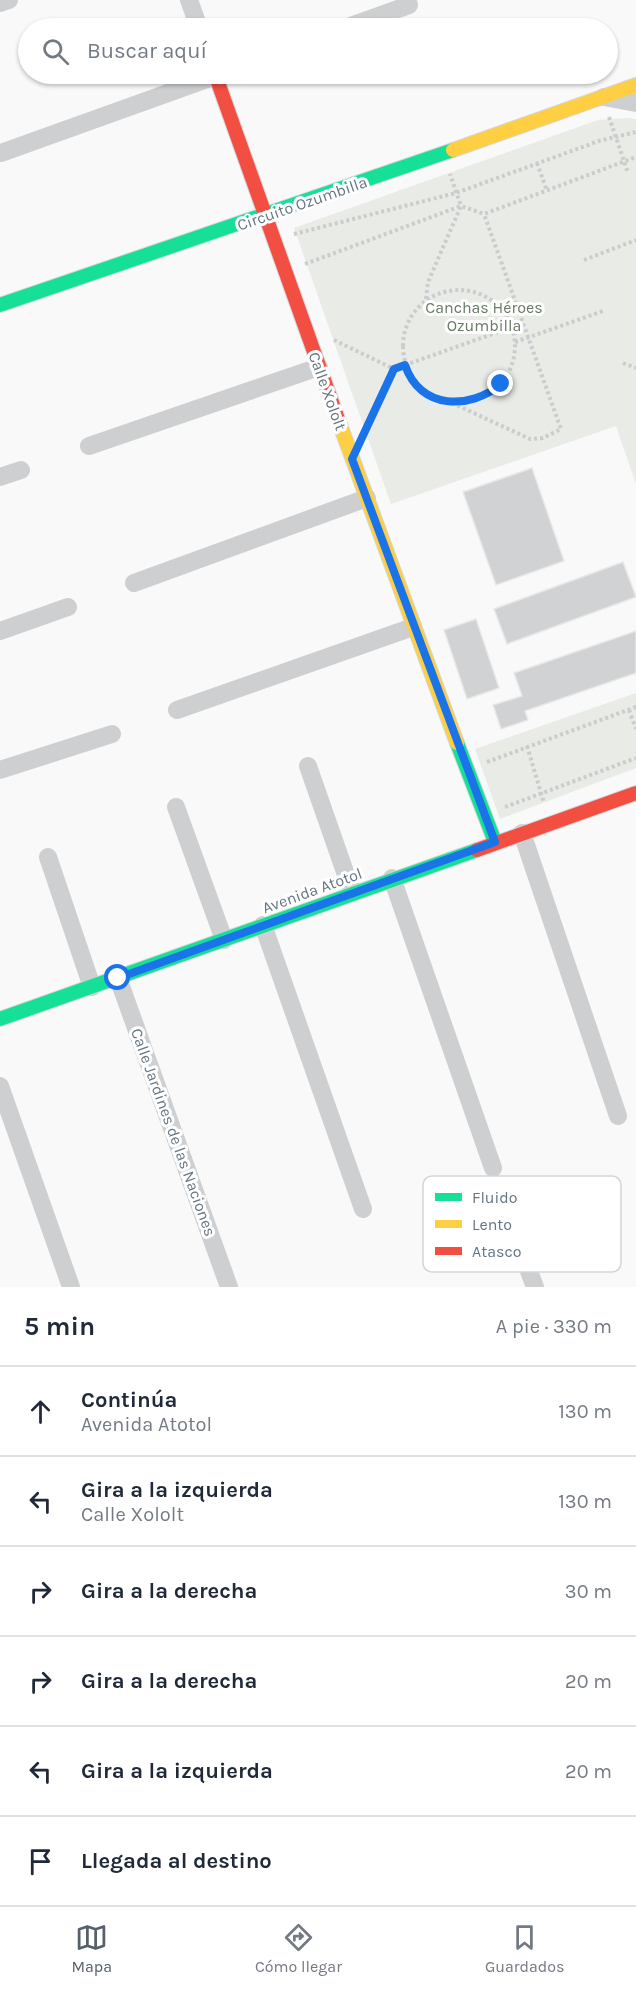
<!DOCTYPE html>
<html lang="es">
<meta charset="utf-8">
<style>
body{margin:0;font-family:Karla,sans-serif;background:#f6f6f7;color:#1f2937}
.stop{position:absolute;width:18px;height:18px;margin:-14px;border:4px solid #1a73e8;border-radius:50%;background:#fff}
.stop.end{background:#1a73e8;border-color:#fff;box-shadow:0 2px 6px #0008}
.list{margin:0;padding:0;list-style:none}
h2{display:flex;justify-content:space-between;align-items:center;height:78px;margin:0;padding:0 24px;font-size:26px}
h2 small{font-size:20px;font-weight:400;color:#747a83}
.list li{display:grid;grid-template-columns:39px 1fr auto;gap:18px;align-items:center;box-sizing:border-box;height:90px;padding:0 24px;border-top:2px solid #e0e1e3}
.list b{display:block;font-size:22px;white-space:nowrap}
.list p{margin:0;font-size:20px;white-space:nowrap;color:#747a83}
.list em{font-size:20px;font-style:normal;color:#747a83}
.icon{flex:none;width:33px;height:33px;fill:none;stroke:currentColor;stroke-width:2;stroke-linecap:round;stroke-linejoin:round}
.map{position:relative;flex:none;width:636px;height:1287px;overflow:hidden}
.search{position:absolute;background:#fff;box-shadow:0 2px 4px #0004;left:18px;right:18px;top:18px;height:66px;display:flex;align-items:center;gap:15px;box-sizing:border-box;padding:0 21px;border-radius:33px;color:#747a83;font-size:22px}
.sheet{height:618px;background:#fff}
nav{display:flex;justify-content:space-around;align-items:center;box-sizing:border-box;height:84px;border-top:2px solid #e0e1e3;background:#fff;font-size:16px;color:#747a83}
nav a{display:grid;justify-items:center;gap:3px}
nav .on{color:#56606c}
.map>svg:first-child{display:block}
</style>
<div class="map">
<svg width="636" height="1287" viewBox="0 0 636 1287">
<rect width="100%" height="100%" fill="#f9f9f9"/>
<path fill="#e8ebe6" d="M 629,118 L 636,119 L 636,484 L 616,426 L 391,504 L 294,228 L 598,120 Z
M 636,693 L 636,768 L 500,819 L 475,749 Z"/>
<path fill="#d0d2d3" stroke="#e8e8e8" stroke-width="1.5" d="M 532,468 L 564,561 L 496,585 L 463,492 Z
M 623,562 L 636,597 L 507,644 L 494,609 Z
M 476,619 L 499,688 L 467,699 L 444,630 Z
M 636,631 L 636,673 L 525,711 L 528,720 L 501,729 L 493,705 L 522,696 L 514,673 Z"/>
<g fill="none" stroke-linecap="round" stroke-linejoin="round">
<g stroke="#d5d6d7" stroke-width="16">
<path id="fast" d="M 0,305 L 453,150
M 457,743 L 495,842
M 0,1019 L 477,850"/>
</g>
<g stroke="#d5d6d7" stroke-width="16">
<path id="slow" d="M 453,150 L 636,85
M 339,422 L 457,743"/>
</g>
<g stroke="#d5d6d7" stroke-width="16">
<path id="jam" d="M 215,74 L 339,422
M 477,850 L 636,793"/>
</g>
<path stroke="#cbcccd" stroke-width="4" stroke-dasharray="3 3" stroke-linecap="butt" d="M 609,117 L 628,173
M 537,163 L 547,191
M 294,234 L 456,193 L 599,141 L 636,132
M 584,260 L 636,240
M 305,264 L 461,206 L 484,214 L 636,157
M403 346a56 56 0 1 1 112 0a56 56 0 1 1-112 0Z
M 426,299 L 428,282 L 461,206 L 450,174
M 334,340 L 394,369 L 512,327
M 515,342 L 603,311
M 623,363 L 636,368
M 452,403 L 530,439 L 543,438 L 561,429 L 484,214
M 366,431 L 394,369
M 629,710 L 636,729
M 527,746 L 544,803
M 487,762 L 636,707
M 505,807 L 636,758"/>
<path stroke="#cecfd0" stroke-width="18" d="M 189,0 L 199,28
M 0,3 L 9,0
M 345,28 L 409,5
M 604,97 L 636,103
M 1,153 L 221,74
M 89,446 L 319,367
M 0,477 L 21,470
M 134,583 L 367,498
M 0,631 L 68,607
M 177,710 L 413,627
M 308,766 L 352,892
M 0,770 L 112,734
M 176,807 L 224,940
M 522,833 L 618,1116
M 48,857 L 92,987
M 392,878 L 493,1168
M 263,925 L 363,1209
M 118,978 L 229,1287
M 0,1086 L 71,1287
M 521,1250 L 535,1287"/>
<use href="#fast" stroke="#16e098" stroke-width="14"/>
<use href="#slow" stroke="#ffcf43" stroke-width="14"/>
<use href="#jam" stroke="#f24e42" stroke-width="14"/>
</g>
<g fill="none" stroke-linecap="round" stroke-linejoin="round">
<path stroke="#1a73e8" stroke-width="8" d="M 118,978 L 495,842 L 352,459 L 394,369 L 405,365 C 420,410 470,410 501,384"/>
</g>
<g text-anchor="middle" stroke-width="6" stroke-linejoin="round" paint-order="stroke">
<g font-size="16" fill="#657683" stroke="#fff">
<text transform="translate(302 203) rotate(-19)" y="6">Circuito Ozumbilla</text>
<text transform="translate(328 391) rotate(70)" y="6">Calle Xololt</text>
<text transform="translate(312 890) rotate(-20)" y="6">Avenida Atotol</text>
<text transform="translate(174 1132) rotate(70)" y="6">Calle Jardines de las Naciones</text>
</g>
<g font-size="16" fill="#687a64" stroke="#fff">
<text x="484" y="313">Canchas Héroes<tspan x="484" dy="18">Ozumbilla</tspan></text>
</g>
</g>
<rect x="423" y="1176" width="198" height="96" rx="9" fill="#fff" stroke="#d1d6da" stroke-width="1.5"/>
<rect x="435" y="1193" width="27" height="8" fill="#16e098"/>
<rect x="435" y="1220" width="27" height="8" fill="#ffcf43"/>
<rect x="435" y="1247" width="27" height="8" fill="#f24e42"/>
<g font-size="16" fill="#657683">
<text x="472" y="1203">Fluido</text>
<text x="472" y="1230">Lento</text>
<text x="472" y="1257">Atasco</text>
</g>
</svg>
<div class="stop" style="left:118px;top:978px"></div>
<div class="stop end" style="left:501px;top:384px"></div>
<div class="search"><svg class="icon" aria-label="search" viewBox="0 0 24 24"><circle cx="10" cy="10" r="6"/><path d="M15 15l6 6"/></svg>Buscar aquí</div>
</div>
<section class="sheet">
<h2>5 min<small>A pie · 330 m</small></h2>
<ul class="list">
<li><svg class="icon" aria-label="ahead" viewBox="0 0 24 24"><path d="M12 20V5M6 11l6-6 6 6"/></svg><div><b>Continúa</b><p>Avenida Atotol</p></div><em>130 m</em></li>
<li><svg class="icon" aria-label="left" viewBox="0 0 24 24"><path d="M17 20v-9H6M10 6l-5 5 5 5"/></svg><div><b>Gira a la izquierda</b><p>Calle Xololt</p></div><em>130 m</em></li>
<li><svg class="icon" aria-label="right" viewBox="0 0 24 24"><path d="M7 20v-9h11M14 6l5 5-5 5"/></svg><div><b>Gira a la derecha</b></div><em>30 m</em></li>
<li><svg class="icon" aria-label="right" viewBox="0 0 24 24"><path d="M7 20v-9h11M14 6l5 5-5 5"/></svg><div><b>Gira a la derecha</b></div><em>20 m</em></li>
<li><svg class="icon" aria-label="left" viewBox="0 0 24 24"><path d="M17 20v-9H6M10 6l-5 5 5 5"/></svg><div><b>Gira a la izquierda</b></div><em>20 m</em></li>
<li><svg class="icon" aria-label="arrive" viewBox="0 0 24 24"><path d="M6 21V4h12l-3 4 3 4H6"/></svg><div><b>Llegada al destino</b></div></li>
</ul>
</section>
<nav>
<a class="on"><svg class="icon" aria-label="map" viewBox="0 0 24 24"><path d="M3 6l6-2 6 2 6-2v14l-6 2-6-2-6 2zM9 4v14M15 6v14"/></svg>Mapa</a>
<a><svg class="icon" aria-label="directions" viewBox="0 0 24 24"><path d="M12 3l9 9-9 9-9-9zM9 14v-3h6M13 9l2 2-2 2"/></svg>Cómo llegar</a>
<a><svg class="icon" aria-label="saved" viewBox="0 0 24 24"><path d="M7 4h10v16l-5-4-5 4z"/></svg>Guardados</a>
</nav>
